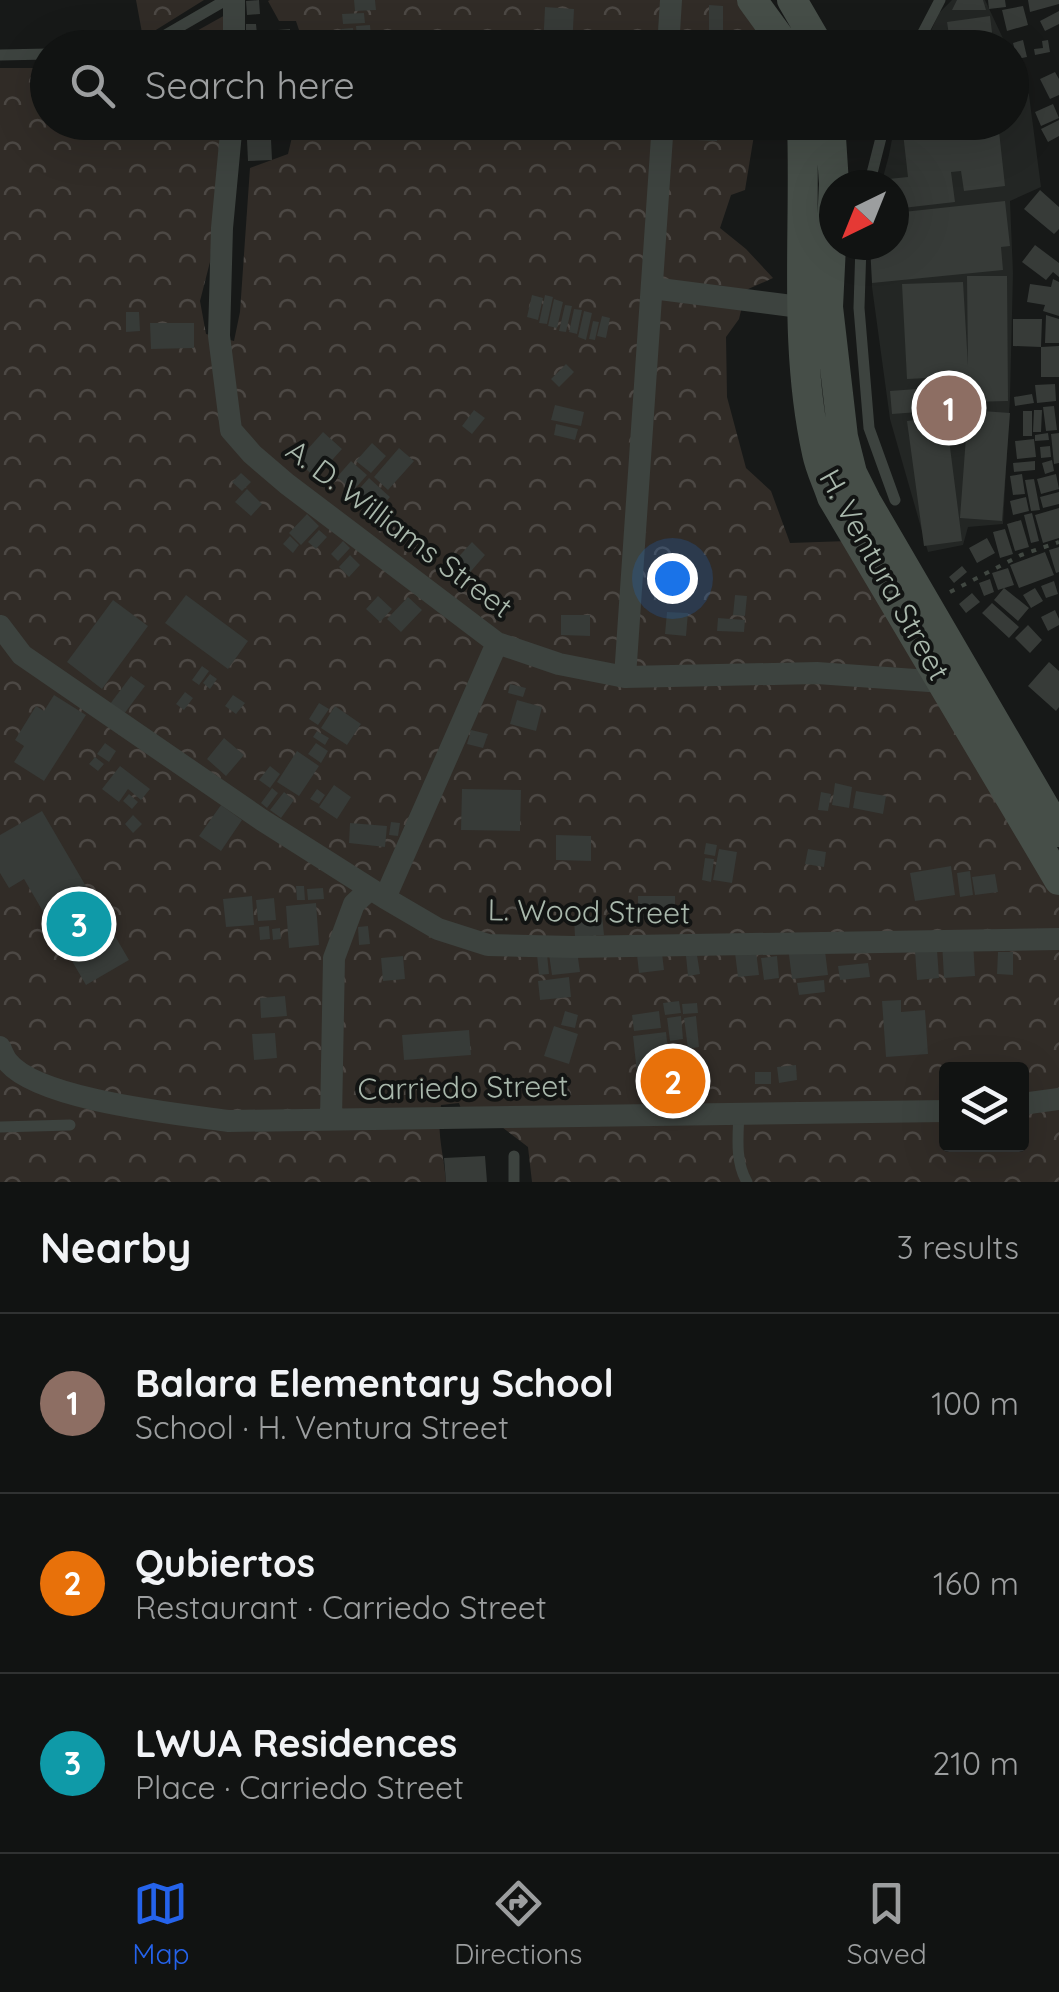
<!DOCTYPE html>
<meta charset="utf-8">
<style>
body{margin:0;font-family:Quicksand,sans-serif;background:#1e2020;color:#f1f3f6}
.controls{position:absolute;right:30px;bottom:30px;display:grid;overflow:hidden;border-radius:10px;box-shadow:0 10px 40px #0002}
.controls button{width:90px;height:90px;display:grid;place-items:center;padding:0;border:0;border-bottom:2px solid #303232;background:#111312;color:#f1f3f6;font:50px sans-serif}
.compass{position:absolute;left:819px;top:170px;width:90px;height:90px;border-radius:50%;background:#111312;box-shadow:0 10px 40px #0002;rotate:223deg}
.you{position:absolute;left:672px;top:578px;width:35px;height:35px;margin:-25px;border:8px solid #fff;border-radius:50%;background:#1a73e8;box-shadow:0 0 0 15px #1a73e833}
.badge{display:grid;place-items:center;width:65px;height:65px;border-radius:50%;background:#2563eb;color:#fff;font-size:32px;font-weight:700}
.pin{position:absolute;translate:-50% -50%;border:5px solid #fff;box-shadow:0 2px 10px #0006}
.list{margin:0;padding:0;list-style:none}
h2{display:flex;justify-content:space-between;align-items:center;height:130px;margin:0;padding:0 40px;font-size:42px}
h2 small{font-size:32px;font-weight:400;color:#9c9e9f}
.list li{display:grid;grid-template-columns:65px 1fr auto;gap:30px;align-items:center;box-sizing:border-box;height:180px;padding:0 40px;border-top:2px solid #303232}
.list b{display:block;font-size:38px;white-space:nowrap}
.list p{margin:0;font-size:32px;white-space:nowrap;color:#9c9e9f}
.list em{font-size:32px;font-style:normal;color:#9c9e9f}
.icon{flex:none;width:55px;height:55px;fill:none;stroke:currentColor;stroke-width:2;stroke-linecap:round;stroke-linejoin:round}
.map{position:relative;flex:none;width:1059px;height:1182px;overflow:hidden}
.search{position:absolute;background:#111312;box-shadow:0 10px 40px #0002;left:30px;right:30px;top:30px;height:110px;display:flex;align-items:center;gap:25px;box-sizing:border-box;padding:0 35px;border-radius:55px;color:#9c9e9f;font-size:38px}
.sheet{height:670px;background:#111312}
nav{display:flex;justify-content:space-around;align-items:center;box-sizing:border-box;height:140px;border-top:2px solid #303232;background:#111312;font-size:28px;color:#9c9e9f}
nav a{display:grid;justify-items:center;gap:5px}
nav .on{color:#2563eb}
.map>svg:first-child{display:block}
</style>
<div class="map">
<svg width="1059" height="1182" viewBox="0 0 1059 1182">
<defs>
<pattern id="forest-crowns" width="20" height="18" patternUnits="userSpaceOnUse" patternTransform="scale(2.5)"><rect width="20" height="18" fill="#312c27"/><path d="M2 6a3 3 0 1 1 6 0M12 15a3 3 0 1 1 6 0" fill="none" stroke="#4c4844"/></pattern>
</defs>
<rect width="100%" height="100%" fill="#171918"/>
<path fill="#232624" d="M 952,0 L 985,0 L 1007,47 L 923,48 L 939,13 Z
M 1012,57 L 1029,95 L 1041,187 L 1010,201 L 1013,273 L 1010,397 L 1003,524 L 968,527 L 963,545 L 928,552 L 890,419 L 872,287 L 872,245 L 894,245 L 894,185 L 881,185 L 889,155 L 895,123 L 1012,122 Z"/>
<path fill="url(#forest-crowns)" fill-rule="evenodd" d="M 136,0 L 204,0 L 143,38 Z
M 270,0 L 739,0 L 773,47 L 299,47 L 304,45 L 296,21 L 279,21 L 268,1 Z
M 227,14 L 226,47 L 168,47 Z
M 0,68 L 47,68 L 48,122 L 224,123 L 210,262 L 200,301 L 206,334 L 234,341 L 240,312 L 250,168 L 288,154 L 293,133 L 319,134 L 319,122 L 756,123 L 745,190 L 731,195 L 720,228 L 746,249 L 773,278 L 746,290 L 739,319 L 726,337 L 727,397 L 746,468 L 771,491 L 790,543 L 848,541 L 945,708 L 1059,895 L 1059,1182 L 532,1182 L 528,1147 L 498,1124 L 468,1128 L 459,1103 L 441,1105 C 436,1132 444,1155 446,1182 L 0,1182 ZM 946,1070 L 1022,1070 L 1022,1144 L 946,1144 Z"/>
<path fill="#373b38" d="M 259,0 L 260,14 L 247,15 L 246,1 Z
M 354,0 L 375,0 L 376,10 L 355,11 Z
M 957,0 L 983,0 L 986,10 L 952,10 Z
M 988,0 L 1005,0 L 1006,7 L 989,9 Z
M 1028,0 L 1059,0 L 1059,4 L 1030,12 Z
M 709,5 L 723,6 L 723,31 L 709,31 Z
M 1023,6 L 1028,25 L 1007,31 L 1002,10 Z
M 545,7 L 574,9 L 572,48 L 543,48 Z
M 1059,11 L 1059,24 L 1045,31 L 1040,21 Z
M 364,13 L 365,23 L 343,24 L 342,14 Z
M 990,16 L 994,48 L 951,48 L 947,22 Z
M 246,24 L 256,24 L 257,34 L 246,35 Z
M 370,25 L 372,48 L 358,48 L 356,26 Z
M 353,28 L 355,46 L 343,47 L 341,29 Z
M 290,29 L 291,47 L 267,48 L 265,31 Z
M 339,36 L 340,48 L 326,48 L 326,37 Z
M 263,37 L 264,48 L 244,48 L 244,38 Z
M 1023,40 L 1027,57 L 1017,59 L 1013,43 Z
M 1048,40 L 1050,52 L 1035,55 L 1034,49 L 1043,48 L 1042,41 Z
M 1055,72 L 1059,79 L 1059,95 L 1050,99 L 1040,79 Z
M 1053,104 L 1059,118 L 1041,126 L 1035,112 Z
M 1059,120 L 1059,136 L 1048,142 L 1041,129 Z
M 265,122 L 294,122 L 295,127 L 266,129 Z
M 696,122 L 717,122 L 717,141 L 695,140 Z
M 916,122 L 998,122 L 1005,186 L 964,191 L 961,171 L 951,172 L 955,202 L 894,209 L 894,185 L 889,185 L 888,179 L 908,177 L 903,133 L 917,132 Z
M 271,139 L 272,160 L 248,161 L 247,140 Z
M 1040,190 L 1059,207 L 1059,229 L 1054,234 L 1024,209 Z
M 1005,201 L 1010,246 L 1001,247 L 1003,270 L 872,283 L 870,245 L 894,245 L 894,213 Z
M 1035,245 L 1059,263 L 1059,277 L 1053,272 L 1046,280 L 1022,262 Z
M 967,276 L 1007,276 L 1008,401 L 969,402 L 969,376 L 907,379 L 902,284 L 963,282 L 968,366 Z
M 1053,279 L 1059,282 L 1059,316 L 1043,311 L 1045,305 L 1027,302 L 1030,284 L 1051,287 Z
M 532,295 L 543,298 L 538,320 L 527,317 Z
M 545,295 L 553,297 L 547,324 L 539,323 Z
M 554,299 L 563,302 L 557,328 L 548,326 Z
M 565,305 L 572,306 L 566,332 L 559,331 Z
M 574,309 L 582,310 L 577,334 L 569,332 Z
M 584,311 L 592,313 L 586,340 L 578,337 Z
M 126,312 L 139,312 L 140,331 L 126,332 Z
M 1046,315 L 1059,319 L 1059,343 L 1045,343 Z
M 602,316 L 610,318 L 606,338 L 597,336 Z
M 1013,319 L 1042,319 L 1041,347 L 1013,346 Z
M 593,321 L 599,322 L 595,340 L 589,339 Z
M 150,323 L 194,323 L 194,348 L 151,349 Z
M 1059,346 L 1059,377 L 1041,377 L 1041,347 Z
M 566,364 L 574,372 L 559,387 L 551,379 Z
M 1055,384 L 1056,401 L 1037,403 L 1035,385 Z
M 965,385 L 967,405 L 934,408 L 932,388 Z
M 930,388 L 932,411 L 892,414 L 890,391 Z
M 1032,394 L 1034,403 L 1015,406 L 1014,397 Z
M 555,405 L 584,412 L 581,426 L 551,420 Z
M 1054,406 L 1057,430 L 1046,431 L 1043,407 Z
M 474,410 L 485,418 L 472,434 L 462,426 Z
M 968,410 L 1010,413 L 1002,521 L 960,518 Z
M 1034,410 L 1042,410 L 1041,432 L 1033,432 Z
M 1023,411 L 1032,411 L 1032,436 L 1023,436 Z
M 946,416 L 962,541 L 924,546 L 907,421 Z
M 556,424 L 578,429 L 575,440 L 554,435 Z
M 323,432 L 342,449 L 316,478 L 297,461 Z
M 1048,433 L 1049,440 L 1035,441 L 1035,435 Z
M 1059,433 L 1059,463 L 1054,464 L 1051,434 Z
M 1034,439 L 1036,457 L 1017,459 L 1015,441 Z
M 372,443 L 386,456 L 371,473 L 356,461 Z
M 1050,446 L 1051,457 L 1041,458 L 1040,447 Z
M 399,448 L 414,461 L 388,490 L 374,477 Z
M 1052,460 L 1054,471 L 1045,474 L 1042,463 Z
M 351,461 L 367,475 L 353,491 L 337,477 Z
M 1035,461 L 1035,470 L 1014,472 L 1013,463 Z
M 241,473 L 251,482 L 242,491 L 232,482 Z
M 1022,474 L 1025,494 L 1013,495 L 1010,476 Z
M 1056,474 L 1059,489 L 1041,494 L 1037,479 Z
M 369,478 L 390,497 L 374,516 L 352,497 Z
M 1034,479 L 1040,510 L 1031,511 L 1025,480 Z
M 247,489 L 262,504 L 251,516 L 235,502 Z
M 1059,492 L 1059,504 L 1043,508 L 1040,497 Z
M 1026,497 L 1029,511 L 1013,515 L 1010,501 Z
M 1059,508 L 1059,538 L 1043,543 L 1035,515 Z
M 1032,513 L 1039,541 L 1031,543 L 1024,515 Z
M 307,514 L 319,526 L 301,545 L 289,533 Z
M 1021,520 L 1029,547 L 1015,551 L 1007,524 Z
M 1005,529 L 1013,554 L 1000,558 L 993,532 Z
M 319,530 L 327,537 L 316,549 L 308,542 Z
M 290,536 L 299,545 L 293,553 L 283,544 Z
M 987,538 L 995,553 L 977,563 L 969,548 Z
M 343,541 L 350,548 L 338,561 L 331,554 Z
M 472,542 L 485,555 L 466,577 L 452,564 Z
M 1059,547 L 1059,572 L 1056,573 L 1049,550 Z
M 1045,552 L 1054,575 L 1019,588 L 1010,565 Z
M 350,555 L 360,565 L 349,577 L 339,567 Z
M 962,566 L 967,572 L 954,583 L 949,577 Z
M 1008,568 L 1014,585 L 998,590 L 992,573 Z
M 990,579 L 994,592 L 984,596 L 979,583 Z
M 1054,581 L 1058,594 L 1046,598 L 1041,586 Z
M 1004,588 L 1029,608 L 1018,621 L 994,600 Z
M 1035,588 L 1043,601 L 1031,608 L 1023,595 Z
M 972,593 L 980,602 L 966,613 L 959,604 Z
M 186,595 L 248,641 L 228,669 L 165,623 Z
M 735,595 L 747,596 L 745,616 L 733,615 Z
M 378,596 L 392,609 L 380,622 L 366,609 Z
M 408,597 L 422,610 L 401,632 L 387,619 Z
M 113,600 L 148,626 L 102,689 L 67,662 Z
M 992,603 L 1019,627 L 1009,638 L 982,613 Z
M 1055,610 L 1059,619 L 1059,625 L 1048,631 L 1041,617 Z
M 667,612 L 688,613 L 686,636 L 665,634 Z
M 561,615 L 590,615 L 590,636 L 561,635 Z
M 718,618 L 745,620 L 744,632 L 717,631 Z
M 1028,625 L 1042,640 L 1030,653 L 1015,638 Z
M 1049,662 L 1059,671 L 1059,707 L 1056,711 L 1028,686 Z
M 202,666 L 209,671 L 199,685 L 192,680 Z
M 210,674 L 217,679 L 210,689 L 203,683 Z
M 131,676 L 145,686 L 124,714 L 110,704 Z
M 510,684 L 526,688 L 523,697 L 508,693 Z
M 185,692 L 193,698 L 184,710 L 176,704 Z
M 54,695 L 86,715 L 44,781 L 14,762 L 24,746 L 15,740 L 36,706 L 44,711 Z
M 233,695 L 245,703 L 236,714 L 225,706 Z
M 517,700 L 542,707 L 536,731 L 510,724 Z
M 319,703 L 329,709 L 318,725 L 309,719 Z
M 335,706 L 361,724 L 347,745 L 321,728 Z
M 471,730 L 488,734 L 483,748 L 467,744 Z
M 317,731 L 329,738 L 325,745 L 313,737 Z
M 224,738 L 244,755 L 226,776 L 207,759 Z
M 105,743 L 116,751 L 109,762 L 97,754 Z
M 316,743 L 328,751 L 321,763 L 308,754 Z
M 297,751 L 319,766 L 299,796 L 277,782 Z
M 95,757 L 104,764 L 98,771 L 89,764 Z
M 120,766 L 150,789 L 141,800 L 128,789 L 119,802 L 102,789 Z
M 270,766 L 280,774 L 270,788 L 259,780 Z
M 835,783 L 852,787 L 849,808 L 832,805 Z
M 334,785 L 351,797 L 337,819 L 319,807 Z
M 272,788 L 278,793 L 267,808 L 261,803 Z
M 317,789 L 325,795 L 319,804 L 310,799 Z
M 462,789 L 521,790 L 520,831 L 461,830 Z
M 856,791 L 886,796 L 883,814 L 853,808 Z
M 284,792 L 294,800 L 281,818 L 270,810 Z
M 821,792 L 831,794 L 828,811 L 818,810 Z
M 129,794 L 138,802 L 132,809 L 123,801 Z
M 221,805 L 242,820 L 221,851 L 199,836 Z
M 42,811 L 129,960 L 86,985 L 24,879 L 9,888 L 0,873 L 0,835 Z
M 133,815 L 142,824 L 133,833 L 125,824 Z
M 391,822 L 400,823 L 398,836 L 389,835 Z
M 350,823 L 387,826 L 385,847 L 349,843 Z
M 556,835 L 591,836 L 591,861 L 556,860 Z
M 706,843 L 717,845 L 715,856 L 704,854 Z
M 719,849 L 737,852 L 732,883 L 713,880 Z
M 808,849 L 826,852 L 824,867 L 805,864 Z
M 705,858 L 714,859 L 711,882 L 702,880 Z
M 951,866 L 955,895 L 915,901 L 910,873 Z
M 970,871 L 973,895 L 960,897 L 957,873 Z
M 995,874 L 998,892 L 975,895 L 972,877 Z
M 296,886 L 304,886 L 305,900 L 297,900 Z
M 323,888 L 324,899 L 308,900 L 307,889 Z
M 252,896 L 254,925 L 226,927 L 223,899 Z
M 638,896 L 675,896 L 675,918 L 638,917 Z
M 274,898 L 276,920 L 258,921 L 256,900 Z
M 316,903 L 319,945 L 289,948 L 286,906 Z
M 602,915 L 604,935 L 575,937 L 574,917 Z
M 269,926 L 270,939 L 260,940 L 259,927 Z
M 368,926 L 370,944 L 359,945 L 358,927 Z
M 280,928 L 281,939 L 273,940 L 272,929 Z
M 973,941 L 975,976 L 944,978 L 942,942 Z
M 824,943 L 828,975 L 792,979 L 788,947 Z
M 937,950 L 939,978 L 917,980 L 915,951 Z
M 577,951 L 580,972 L 552,975 L 549,954 Z
M 756,951 L 759,975 L 738,977 L 735,953 Z
M 998,952 L 1013,952 L 1013,975 L 997,974 Z
M 662,953 L 664,970 L 639,973 L 637,955 Z
M 547,954 L 549,974 L 539,975 L 537,955 Z
M 697,955 L 700,974 L 688,976 L 686,956 Z
M 403,956 L 405,979 L 383,981 L 381,958 Z
M 777,956 L 779,978 L 764,980 L 761,958 Z
M 868,963 L 870,977 L 840,980 L 838,966 Z
M 569,977 L 571,997 L 540,1000 L 538,981 Z
M 824,980 L 825,992 L 799,995 L 797,983 Z
M 285,996 L 287,1016 L 261,1018 L 260,998 Z
M 901,1000 L 901,1012 L 925,1010 L 928,1054 L 886,1057 L 882,1001 Z
M 679,1001 L 681,1013 L 665,1015 L 663,1003 Z
M 697,1003 L 698,1013 L 683,1014 L 682,1004 Z
M 565,1011 L 578,1015 L 575,1028 L 561,1025 Z
M 659,1011 L 661,1028 L 634,1031 L 632,1015 Z
M 681,1016 L 683,1039 L 670,1041 L 667,1018 Z
M 696,1016 L 699,1047 L 688,1049 L 684,1018 Z
M 554,1026 L 578,1034 L 569,1064 L 544,1056 Z
M 469,1030 L 471,1055 L 404,1060 L 402,1035 Z
M 666,1032 L 670,1069 L 637,1073 L 633,1036 Z
M 275,1033 L 277,1058 L 254,1060 L 252,1034 Z
M 699,1054 L 702,1080 L 687,1082 L 683,1056 Z
M 796,1065 L 797,1080 L 779,1083 L 777,1067 Z
M 755,1072 L 771,1072 L 771,1084 L 755,1084 Z
M 485,1156 L 487,1182 L 446,1182 L 444,1158 Z"/>
<g fill="none" stroke-linecap="round" stroke-linejoin="round">
<path stroke="#404741" stroke-width="4" stroke-dasharray="5 8" stroke-linecap="butt" d="M 950,592 L 1021,555 L 1059,542"/>
<path stroke="#3d433f" stroke-width="11" d="M 143,48 L 226,0
M 915,48 L 940,0
M 0,55 L 48,54
M 869,185 L 885,122
M 861,245 L 859,308 L 869,428 L 895,500
M 739,1113 C 738,1136 735,1162 747,1182
M 0,1127 L 70,1125
M 514,1156 L 514,1182"/>
<path stroke="#3d433f" stroke-width="22" d="M 234,0 L 234,48
M 668,48 L 671,0
M 232,122 L 222,228 L 219,336 L 231,430 L 252,454 L 287,484 L 497,643 L 559,664 L 625,677 L 817,673 L 943,682 L 952,677
M 652,288 L 800,307 L 817,307
M 0,626 L 22,655 L 262,820 L 385,898 L 438,929 L 488,945 L 573,947 L 1059,939
M 625,677 L 663,122
M 385,898 L 497,643
M 0,1047 C 2,1052 4,1057 7,1061 C 37,1100 178,1114 229,1121 L 946,1111
M 1022,1104 L 1059,1099
M 331,1119 L 334,958 L 354,904 L 370,889"/>
<path stroke="#464e48" stroke-width="30" d="M 752,0 L 787,48
M 792,0 L 820,48
M 802,122 C 806,232 793,344 817,453 C 820,468 827,482 832,497 L 1059,880
M 830,122 L 834,184 L 828,307 L 843,437 L 852,473 L 866,501 L 1059,832"/>
</g>
<g text-anchor="middle" stroke-width="8" stroke-linejoin="round" paint-order="stroke">
<g font-size="30" fill="#a9b8ac" stroke="#121413">
<text transform="translate(399 529) rotate(37)" y="10">A. D. Williams Street</text>
<text transform="translate(884 575) rotate(61)" y="10">H. Ventura Street</text>
<text transform="translate(589 912) rotate(1)" y="10">L. Wood Street</text>
<text transform="translate(463 1088) rotate(-1)" y="10">Carriedo Street</text>
</g>
</g>
</svg>
<div class="controls">
<button><svg class="icon" aria-label="layers" viewBox="0 0 24 24"><path d="M12 4l9 5-9 5-9-5zM3 14l9 5 9-5"/></svg></button>
</div>
<svg class="compass" viewBox="-18 -18 36 36"><path d="M0-13l5 13h-10z" fill="#e53935"/><path d="M0 13l5-13h-10z" fill="#9c9e9f"/></svg>
<div class="you"></div>
<div class="pin badge" style="left:949px;top:408px;background:#8d6e63">1</div>
<div class="pin badge" style="left:673px;top:1081px;background:#e8710a">2</div>
<div class="pin badge" style="left:79px;top:924px;background:#0f9aa8">3</div>
<div class="search"><svg class="icon" aria-label="search" viewBox="0 0 24 24"><circle cx="10" cy="10" r="6"/><path d="M15 15l6 6"/></svg>Search here</div>
</div>
<section class="sheet">
<h2>Nearby<small>3 results</small></h2>
<ul class="list">
<li><span class="badge" style="background:#8d6e63">1</span><div><b>Balara Elementary School</b><p>School · H. Ventura Street</p></div><em>100 m</em></li>
<li><span class="badge" style="background:#e8710a">2</span><div><b>Qubiertos</b><p>Restaurant · Carriedo Street</p></div><em>160 m</em></li>
<li><span class="badge" style="background:#0f9aa8">3</span><div><b>LWUA Residences</b><p>Place · Carriedo Street</p></div><em>210 m</em></li>
</ul>
</section>
<nav>
<a class="on"><svg class="icon" aria-label="map" viewBox="0 0 24 24"><path d="M3 6l6-2 6 2 6-2v14l-6 2-6-2-6 2zM9 4v14M15 6v14"/></svg>Map</a>
<a><svg class="icon" aria-label="directions" viewBox="0 0 24 24"><path d="M12 3l9 9-9 9-9-9zM9 14v-3h6M13 9l2 2-2 2"/></svg>Directions</a>
<a><svg class="icon" aria-label="saved" viewBox="0 0 24 24"><path d="M7 4h10v16l-5-4-5 4z"/></svg>Saved</a>
</nav>
